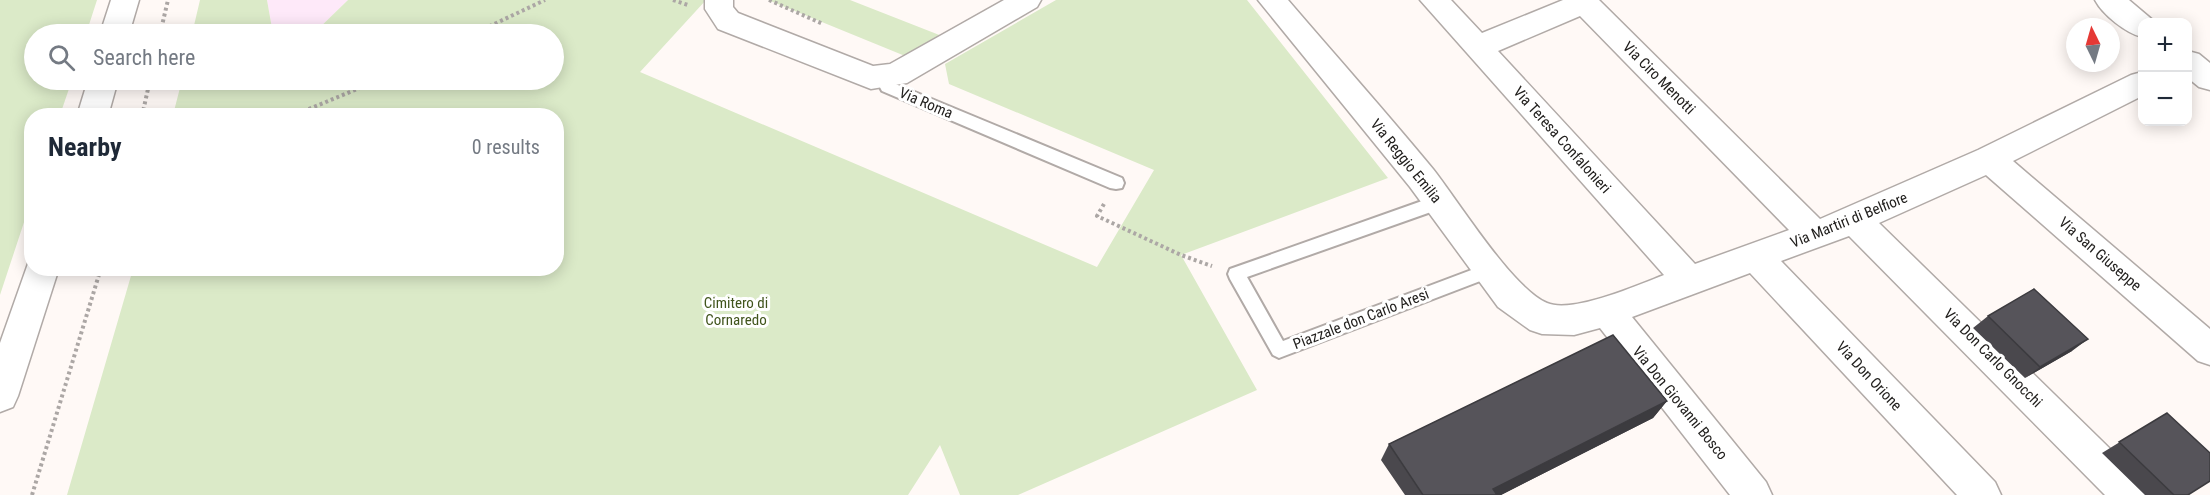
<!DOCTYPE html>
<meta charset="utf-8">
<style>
body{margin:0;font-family:"Roboto Condensed",sans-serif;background:#f6f6f7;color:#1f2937}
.controls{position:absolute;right:18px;top:18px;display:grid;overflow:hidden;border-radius:12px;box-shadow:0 3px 15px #0003}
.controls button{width:54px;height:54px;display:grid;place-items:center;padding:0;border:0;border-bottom:2px solid #e0e1e3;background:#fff;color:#1f2937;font:30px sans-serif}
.compass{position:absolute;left:2066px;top:18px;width:54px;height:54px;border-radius:50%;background:#fff;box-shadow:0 3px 15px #0003;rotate:355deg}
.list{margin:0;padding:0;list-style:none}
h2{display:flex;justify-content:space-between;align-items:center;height:78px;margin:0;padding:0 24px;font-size:26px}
h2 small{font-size:20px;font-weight:400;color:#747a83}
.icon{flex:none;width:33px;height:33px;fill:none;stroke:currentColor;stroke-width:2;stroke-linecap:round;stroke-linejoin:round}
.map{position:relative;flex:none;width:2210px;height:495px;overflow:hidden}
.search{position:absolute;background:#fff;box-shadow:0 3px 15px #0003;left:24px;top:24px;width:540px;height:66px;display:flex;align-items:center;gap:15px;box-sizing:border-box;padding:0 21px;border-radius:33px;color:#747a83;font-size:22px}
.panel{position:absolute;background:#fff;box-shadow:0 3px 15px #0003;left:24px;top:108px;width:540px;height:168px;border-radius:24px}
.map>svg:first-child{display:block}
</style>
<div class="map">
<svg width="2210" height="495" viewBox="0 0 2210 495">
<rect width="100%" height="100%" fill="#fff9f6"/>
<path fill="#fee9f9" d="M 267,0 L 348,0 L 313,34 L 273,34 Z"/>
<path fill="#dbeac8" d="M 0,0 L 97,0 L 86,34 L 34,34 L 34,80 L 72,80 L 60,115 L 32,116 L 31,201 L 0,295 Z
M 200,0 L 267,0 L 273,34 L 192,34 Z
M 348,0 L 706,0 L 640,72 L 1097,267 L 1154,170 L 949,84 L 945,64 L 1056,0 L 1247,0 L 1388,178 L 1181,255 L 1257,390 L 1018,495 L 960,495 L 940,445 L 908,495 L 67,495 L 133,269 L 556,268 L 556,116 L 173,115 L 182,80 L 554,80 L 554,34 L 313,34 Z
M 768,0 L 850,0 L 947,38 L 910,58 Z"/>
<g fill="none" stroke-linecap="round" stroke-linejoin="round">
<g stroke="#b1aaa7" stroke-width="4">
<path id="lane" d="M 883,72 L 888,74 L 893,83 L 1122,178 L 1124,183 L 1122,188 L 1116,189 L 1110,188 L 882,91 L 875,78 L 878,74 Z
M 1439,195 L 1445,197 L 1447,202 L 1445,207 L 1247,277 L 1283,341 L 1490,263 L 1496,265 L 1498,270 L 1496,275 L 1279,358 L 1273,355 L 1230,279 L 1228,274 L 1230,269 Z"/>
</g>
<g stroke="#b1aaa7" stroke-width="3">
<path id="street" d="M 705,0 L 733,0 L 733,7 L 738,13 L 873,66 L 890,64 L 1004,0 L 1041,0 L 1037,7 L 907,83 L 871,89 L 718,29 L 705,9 Z
M 1258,0 L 1288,0 C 1336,56 1386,112 1433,169 C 1459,202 1512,288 1547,303 C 1572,314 1638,285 1664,275 L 1420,0 L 1451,0 L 1482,33 L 1563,0 L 1599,0 L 1820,219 L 1978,150 L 2131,75 L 2142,72 L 2142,96 L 2013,161 L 2210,329 L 2210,365 L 2198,361 L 1986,175 L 1879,223 L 2144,482 L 2150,495 L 2105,495 L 1849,236 L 1781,261 L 1995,482 L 2001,495 L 1957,495 L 1750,273 L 1632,317 L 1766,482 L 1772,495 L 1730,495 L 1600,328 L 1574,335 L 1542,334 L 1530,330 L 1498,307 L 1410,187 ZM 1580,16 L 1789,230 L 1695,264 L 1498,51 Z
M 2095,0 L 2129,0 L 2155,22 L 2142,22 L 2142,37 C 2126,33 2103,15 2095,0 Z
M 2188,51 L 2199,54 L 2210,63 L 2210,90 L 2199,87 L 2188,78 Z"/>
</g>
<g stroke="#b1aaa7" stroke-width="3">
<path id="secondary" d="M 111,0 L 139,0 L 129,34 L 100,34 Z
M 88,80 L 118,80 L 108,116 L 77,116 Z
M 30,258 L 32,268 L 59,268 L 18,396 L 13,407 L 0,412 L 0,343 Z"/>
</g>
<path stroke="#aca7a5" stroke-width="4" stroke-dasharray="3 3" stroke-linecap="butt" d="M 673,0 L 688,5
M 769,0 L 823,24
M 160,34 L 168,0
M 473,34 L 545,0
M 142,116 L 150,80
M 292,116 L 379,80
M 1104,204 L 1097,216 L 1181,255 L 1212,266
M 32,495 L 101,268"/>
<use href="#lane" fill="#fff" fill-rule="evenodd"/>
<use href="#street" fill="#fff" fill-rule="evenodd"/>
<use href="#secondary" fill="#fff" fill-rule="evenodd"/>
</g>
<path fill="#4a484d" d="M 1988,316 L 2072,351 L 2025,378 L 1973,328 Z
M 1667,401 L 1653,418 L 1501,495 L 1405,495 L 1381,460 L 1389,444 Z
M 2167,413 L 2188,495 L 2145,495 L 2102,453 Z"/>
<path fill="#3c3b3f" d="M 2088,339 L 2072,351 L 2025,378 L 2040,367 Z
M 1667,401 L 1653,418 L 1501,495 L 1489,495 L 1493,489 Z"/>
<path fill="#56545a" stroke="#3c3b3f" stroke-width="1.5" d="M 2034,289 L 2088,339 L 2040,367 L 1988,316 Z
M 1613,335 L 1667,401 L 1493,489 L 1497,495 L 1423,495 L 1389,444 Z
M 2167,413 L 2210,453 L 2210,481 L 2188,495 L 2174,495 L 2119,442 Z"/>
<g text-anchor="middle" stroke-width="6" stroke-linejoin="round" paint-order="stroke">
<g font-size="15" fill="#22201e" stroke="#fff">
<text transform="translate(1659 78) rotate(45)" y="5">Via Ciro Menotti</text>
<text transform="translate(926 103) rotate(23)" y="5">Via Roma</text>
<text transform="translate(1562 140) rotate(48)" y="5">Via Teresa Confalonieri</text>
<text transform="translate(1406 161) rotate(51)" y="5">Via Reggio Emilia</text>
<text transform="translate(1849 220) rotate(-22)" y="5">Via Martiri di Belfiore</text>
<text transform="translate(2100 254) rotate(41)" y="5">Via San Giuseppe</text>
<text transform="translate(1361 319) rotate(-21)" y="5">Piazzale don Carlo Aresi</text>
<text transform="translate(1993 358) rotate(45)" y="5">Via Don Carlo Gnocchi</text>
<text transform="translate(1869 376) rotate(47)" y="5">Via Don Orione</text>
<text transform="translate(1680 403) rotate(51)" y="5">Via Don Giovanni Bosco</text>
</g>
<g font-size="15" fill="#40541c" stroke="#fff">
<text x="736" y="308">Cimitero di<tspan x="736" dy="17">Cornaredo</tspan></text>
</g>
</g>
</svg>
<div class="controls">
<button>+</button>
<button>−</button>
</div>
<svg class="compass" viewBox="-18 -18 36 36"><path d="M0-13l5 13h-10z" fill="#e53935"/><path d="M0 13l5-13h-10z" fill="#747a83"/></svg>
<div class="search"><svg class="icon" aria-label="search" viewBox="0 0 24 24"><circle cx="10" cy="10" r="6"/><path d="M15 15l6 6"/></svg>Search here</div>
<section class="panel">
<h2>Nearby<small>0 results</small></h2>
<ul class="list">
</ul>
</section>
</div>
